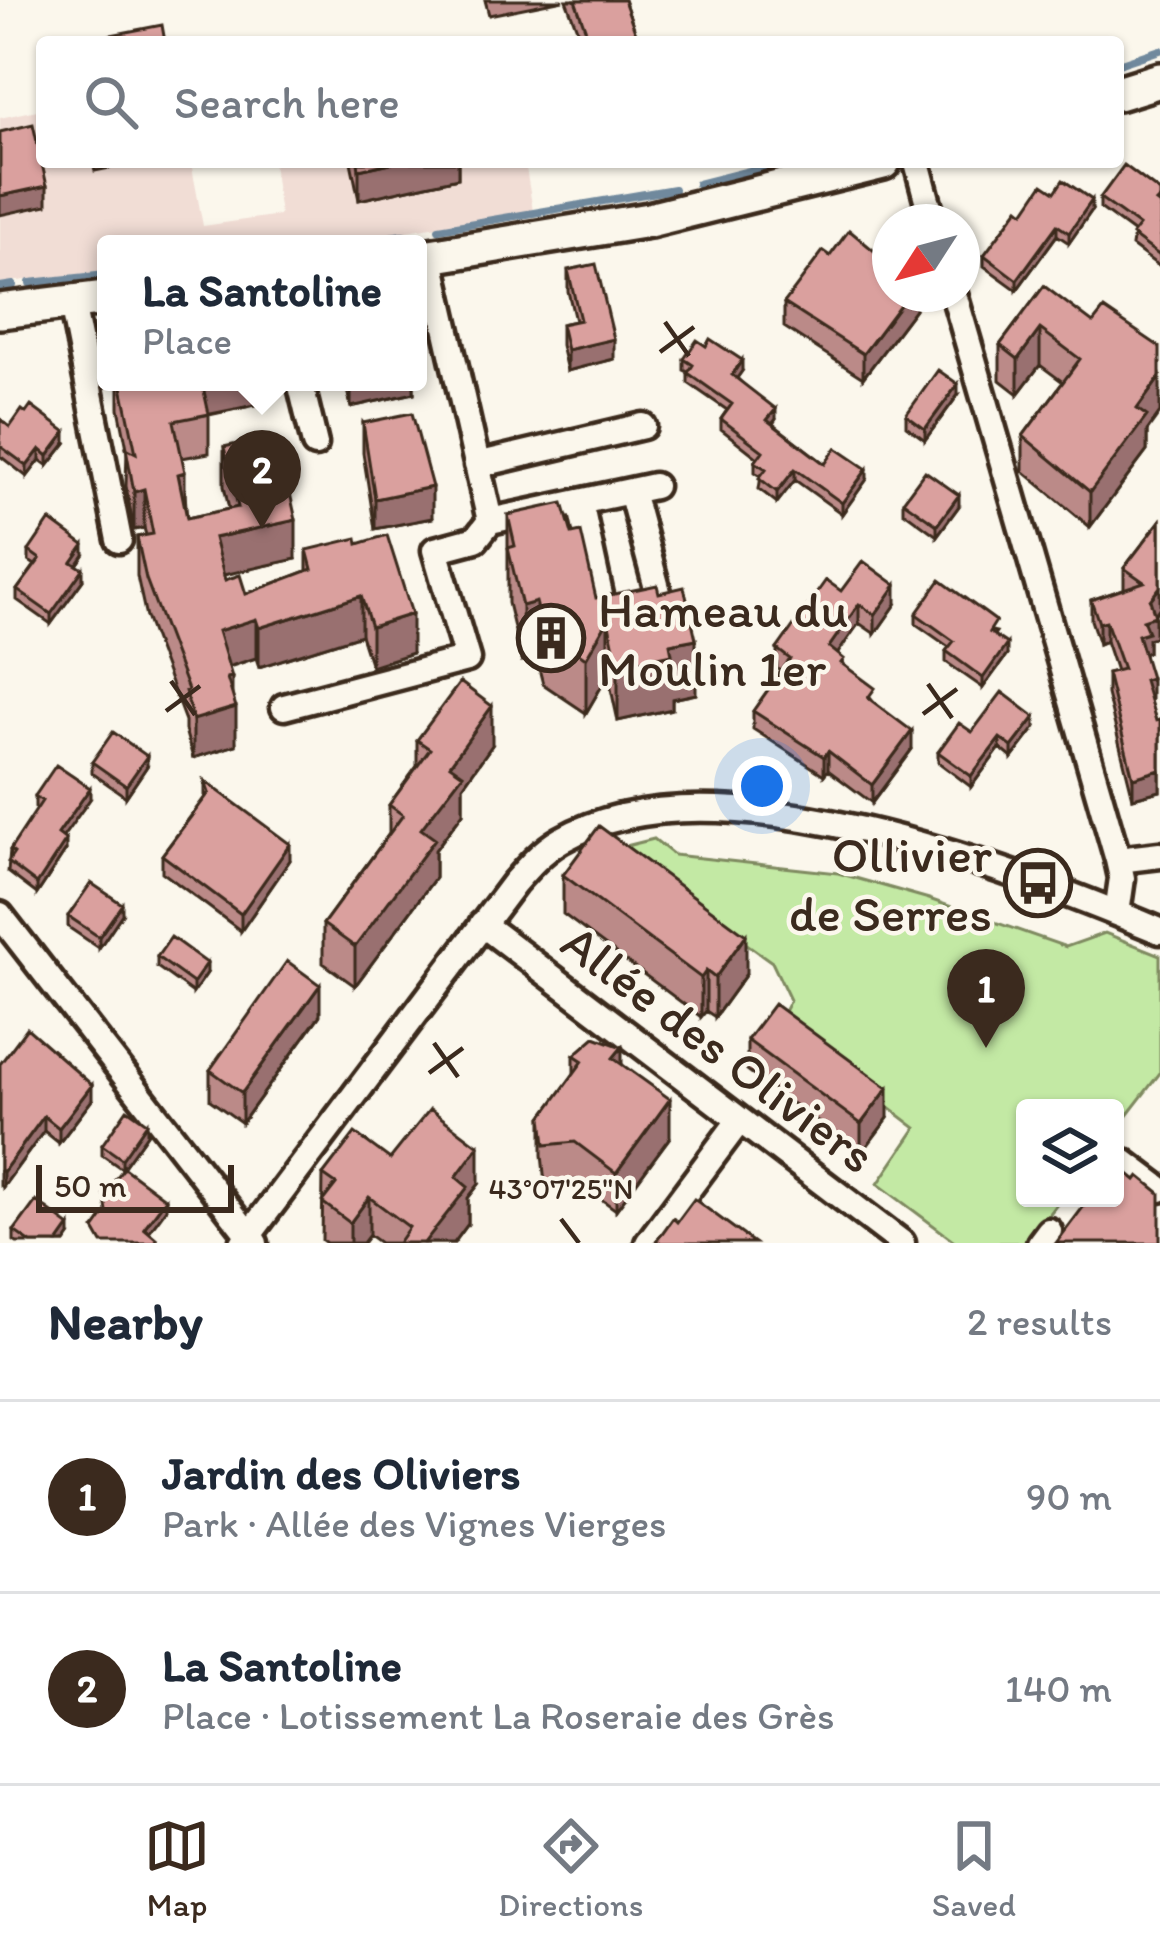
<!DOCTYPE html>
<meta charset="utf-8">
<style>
body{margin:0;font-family:Itim,sans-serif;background:#f2f2f3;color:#1f2937}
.controls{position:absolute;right:36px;bottom:36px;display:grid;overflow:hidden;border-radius:12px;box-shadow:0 3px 9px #0004}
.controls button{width:108px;height:108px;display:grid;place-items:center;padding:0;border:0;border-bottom:3px solid #e0e1e3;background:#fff;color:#1f2937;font:60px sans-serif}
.compass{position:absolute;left:872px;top:204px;width:108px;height:108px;border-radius:50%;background:#fff;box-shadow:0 3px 9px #0004;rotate:234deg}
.scale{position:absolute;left:36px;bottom:30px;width:198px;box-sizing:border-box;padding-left:12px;border:6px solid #3b2a1e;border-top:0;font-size:33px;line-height:42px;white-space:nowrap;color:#3b2a1e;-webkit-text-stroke:9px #fbf7ec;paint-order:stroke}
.you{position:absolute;left:762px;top:786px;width:42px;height:42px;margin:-30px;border:9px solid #fff;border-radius:50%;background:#1a73e8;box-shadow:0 0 0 18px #1a73e833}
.badge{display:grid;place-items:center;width:78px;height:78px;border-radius:50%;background:#3b2a1e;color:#fff;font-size:39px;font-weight:700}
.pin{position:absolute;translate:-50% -99px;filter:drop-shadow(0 3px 6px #0008)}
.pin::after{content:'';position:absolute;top:63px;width:42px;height:36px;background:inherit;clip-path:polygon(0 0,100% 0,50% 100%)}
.popup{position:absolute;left:97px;top:235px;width:330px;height:156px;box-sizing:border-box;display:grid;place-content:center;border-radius:12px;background:#fff;filter:drop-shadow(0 3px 9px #0005);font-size:39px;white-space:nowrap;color:#747a83}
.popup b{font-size:45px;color:#1f2937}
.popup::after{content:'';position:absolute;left:50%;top:100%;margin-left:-24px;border:24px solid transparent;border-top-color:#fff}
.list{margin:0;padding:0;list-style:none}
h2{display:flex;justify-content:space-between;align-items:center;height:156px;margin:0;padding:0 48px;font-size:51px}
h2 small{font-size:39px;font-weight:400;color:#747a83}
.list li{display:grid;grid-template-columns:78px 1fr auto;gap:36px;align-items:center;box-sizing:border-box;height:192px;padding:0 48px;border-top:3px solid #e0e1e3}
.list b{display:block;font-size:45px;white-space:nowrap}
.list p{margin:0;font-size:39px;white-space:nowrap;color:#747a83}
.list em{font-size:39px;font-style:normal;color:#747a83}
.icon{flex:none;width:66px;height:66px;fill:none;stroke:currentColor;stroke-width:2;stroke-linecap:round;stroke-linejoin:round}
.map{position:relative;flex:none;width:1160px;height:1243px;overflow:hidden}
.search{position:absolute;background:#fff;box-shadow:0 3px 9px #0004;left:36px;right:36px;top:36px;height:132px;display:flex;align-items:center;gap:30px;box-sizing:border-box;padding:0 42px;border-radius:12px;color:#747a83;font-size:45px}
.sheet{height:540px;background:#fff}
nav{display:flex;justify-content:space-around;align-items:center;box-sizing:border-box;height:168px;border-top:3px solid #e0e1e3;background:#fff;font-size:33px;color:#747a83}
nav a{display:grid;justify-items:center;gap:6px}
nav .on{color:#3b2a1e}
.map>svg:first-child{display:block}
</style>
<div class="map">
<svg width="1160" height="1243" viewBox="0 0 1160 1243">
<rect width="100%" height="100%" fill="#fbf7ec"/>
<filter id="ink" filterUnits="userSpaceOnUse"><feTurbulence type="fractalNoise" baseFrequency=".00833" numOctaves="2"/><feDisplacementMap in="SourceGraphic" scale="24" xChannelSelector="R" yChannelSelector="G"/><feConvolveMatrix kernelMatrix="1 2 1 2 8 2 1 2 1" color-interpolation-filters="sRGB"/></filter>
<g filter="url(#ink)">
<path fill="#f1ddd5" d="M 42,109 L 42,162 L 191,162 L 203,226 L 280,215 L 273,163 L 276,162 L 525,162 L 533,211 L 324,244 L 106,244 L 106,271 L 0,283 L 0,118 Z"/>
<path fill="#c3e9a4" stroke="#7f8a61" stroke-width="3" d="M 654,839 L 674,855 L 838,873 L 929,899 L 1066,947 L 1105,933 L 1160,955 L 1160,1073 L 1115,1131 L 1115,1108 L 1025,1108 L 1025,1198 L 1062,1198 L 1027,1243 L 957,1243 L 878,1184 L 916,1128 L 778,1023 L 790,1000 L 772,962 L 614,849 Z"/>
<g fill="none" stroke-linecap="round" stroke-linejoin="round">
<path stroke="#70899d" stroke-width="8" d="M 1118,64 L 1160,50
M 698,184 L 784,162
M 439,229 L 674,189
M 344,244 L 403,235
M 30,283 L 106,275
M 0,287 L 13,285"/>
<g stroke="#3b2a1e" stroke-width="33">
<path id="street" d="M 917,162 L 933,222
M 954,294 L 1118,860 L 1122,878 L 1117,913
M 72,303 L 119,540
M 300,382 L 315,444
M 477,465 L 643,426
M 631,491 L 658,592
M 580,502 L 603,609
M 490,521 L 654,486
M 284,707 L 467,659 L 435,550 L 476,539 L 490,521 L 430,256
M 1118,860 L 1160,855
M 0,915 L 255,1243
M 482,924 L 902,1243
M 1124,1162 L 1160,1189
M 243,1243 L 514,883 C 528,867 542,851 561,840 C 713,753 1011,869 1160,931
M 648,1243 L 739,1121
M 1040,1243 L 1049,1231"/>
</g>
<g stroke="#3b2a1e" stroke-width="42">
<path id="secondary" d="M 1118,93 L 1160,80
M 418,258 L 649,220 L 883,162
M 0,311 L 106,298"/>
</g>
<use href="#street" stroke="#fbf7ec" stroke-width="24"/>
<use href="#secondary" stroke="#fbf7ec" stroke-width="33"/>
</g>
<path fill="#bb8a88" stroke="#3b2a1e" stroke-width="3" d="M 485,0 L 563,0 L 489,15 Z
M 566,0 L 624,0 L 639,42 L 582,42 Z
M 93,162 L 134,162 L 134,163 L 95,171 Z
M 351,162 L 458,162 L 458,178 L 359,200 Z
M 1055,192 L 1092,210 L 1069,243 L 1057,235 L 1017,290 L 984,266 L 984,255 L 1024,212 Z
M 1160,192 L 1160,267 L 1132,246 L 1134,233 L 1100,208 L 1100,198 Z
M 830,256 L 915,294 L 915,309 L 863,378 L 784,327 L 784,303 Z
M 568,270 L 614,359 L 567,371 L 561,345 L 561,324 L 575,321 L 568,291 Z
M 1044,286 L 1147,431 L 1147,451 L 1090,527 L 1023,471 L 1023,436 L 1063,382 L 1040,365 L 1018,394 L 1000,380 L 1000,345 Z
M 684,359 L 742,371 L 737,378 L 776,419 L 773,424 L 825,464 L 867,479 L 842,514 L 795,480 L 777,503 L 759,489 L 761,476 L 755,472 L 755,462 L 758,458 L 721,429 L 721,419 L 727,410 L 688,383 L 688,372 L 684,370 Z
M 119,382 L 260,382 L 260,404 L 209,415 L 209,453 L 182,458 L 187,518 L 229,509 L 224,486 L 224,447 L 260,462 L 296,559 L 223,575 L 225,580 L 246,594 L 307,571 L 307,550 L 358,544 L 412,653 L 371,666 L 361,635 L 259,667 L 256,658 L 229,667 L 236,745 L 193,758 L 185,730 L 185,721 L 146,617 L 137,576 L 137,537 L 146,535 L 144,528 L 134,530 L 126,486 L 127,448 L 119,408 Z
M 345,382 L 414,382 L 414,393 L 351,407 Z
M 958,395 L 925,440 L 906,426 L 906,415 Z
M 0,419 L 10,427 L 66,443 L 48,466 L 40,460 L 27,477 L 0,456 Z
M 363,423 L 432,518 L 375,529 L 363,453 Z
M 903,501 L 959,506 L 937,536 L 903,511 Z
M 508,515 L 572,534 L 596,598 L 696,694 L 672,699 L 672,709 L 618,721 L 608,675 L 586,713 L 543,684 L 536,657 L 522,661 L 508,603 Z
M 1160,521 L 1160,607 L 1155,614 L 1155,637 L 1148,639 L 1148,652 L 1144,654 L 1149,699 L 1156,721 L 1160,720 L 1160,791 L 1133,798 L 1107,694 L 1107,673 L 1116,671 L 1106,641 L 1099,644 L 1091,620 L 1091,600 L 1124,589 L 1124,568 Z
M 29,551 L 84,555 L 77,565 L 83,580 L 51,624 L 17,600 L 17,590 L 35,565 L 29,561 Z
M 841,591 L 896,604 L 875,634 L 859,623 L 837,653 L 844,666 L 912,749 L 872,803 L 828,770 L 824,775 L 753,729 L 753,711 L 781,671 L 777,668 L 777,649 Z
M 916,614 L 996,632 L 994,635 L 1007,655 L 983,688 L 946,662 L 946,651 L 949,647 L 916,624 Z
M 1035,728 L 1012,758 L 1000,748 L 971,787 L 938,762 L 938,752 L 972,732 Z
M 417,740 L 492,745 L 463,786 L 463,813 L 435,850 L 435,878 L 355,986 L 323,963 L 323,924 L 389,834 L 389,805 L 417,766 Z
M 92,762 L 147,766 L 126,797 L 92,773 Z
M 205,781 L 290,860 L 241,931 L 162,872 L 162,855 L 205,797 Z
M 35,796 L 90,799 L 62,837 L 66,850 L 37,894 L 8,872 L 10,850 L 38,809 L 35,807 Z
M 563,875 L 746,974 L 715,1017 L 706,1011 L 701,1017 L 563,914 Z
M 122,914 L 99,948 L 68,927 L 68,916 Z
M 157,957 L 207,973 L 193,993 L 157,967 Z
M 320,1015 L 242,1123 L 210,1100 L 210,1070 Z
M 747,1040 L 888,1118 L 861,1154 L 747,1070 Z
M 574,1055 L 622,1064 L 670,1137 L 616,1210 L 575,1180 L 545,1183 L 542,1155 L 542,1117 L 574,1074 Z
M 0,1064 L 92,1100 L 59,1143 L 44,1131 L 3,1187 L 0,1185 Z
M 147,1134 L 122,1169 L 102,1155 L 102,1145 Z
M 390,1159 L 479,1184 L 468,1198 L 468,1224 L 454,1243 L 380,1243 L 369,1235 L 363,1243 L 326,1243 L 322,1240 L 323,1175 Z
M 14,1231 L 70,1236 L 65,1243 L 17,1243 L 14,1241 Z"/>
<path fill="#99706f" stroke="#3b2a1e" stroke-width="3" d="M 395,162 L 458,162 L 458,178 L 359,200 L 359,170 Z
M 47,186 L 47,205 L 0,215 L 0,196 Z
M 1092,200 L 1092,210 L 1069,243 L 1069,233 Z
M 1057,225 L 1057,235 L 1017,290 L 1017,280 Z
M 908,294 L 915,294 L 915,309 L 863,378 L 863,354 Z
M 1040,329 L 1040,365 L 1018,394 L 1018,359 Z
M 614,339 L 614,359 L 567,371 L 567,350 Z
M 742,360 L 742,371 L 732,385 L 732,375 Z
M 1160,377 L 1160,413 L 1147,431 L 1147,451 L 1090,527 L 1090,492 L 1137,409 Z
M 201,382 L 260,382 L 260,404 L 201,416 Z
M 351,382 L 414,382 L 414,393 L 351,407 Z
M 958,384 L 958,395 L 925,440 L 925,429 Z
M 776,409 L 776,419 L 767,431 L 767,420 Z
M 66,432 L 66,443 L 48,466 L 48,456 Z
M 40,449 L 40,460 L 27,477 L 27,466 Z
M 795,469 L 795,480 L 777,503 L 777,492 Z
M 867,469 L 867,479 L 842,514 L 842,503 Z
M 185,472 L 185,511 L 178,474 Z
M 432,487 L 432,518 L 375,529 L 375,499 Z
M 144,489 L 144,528 L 134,530 L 134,492 Z
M 959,495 L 959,506 L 937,536 L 937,525 Z
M 296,520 L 296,559 L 214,577 L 214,538 Z
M 84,545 L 84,555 L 72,572 L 72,562 Z
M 83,569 L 83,580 L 51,624 L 51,614 Z
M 896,585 L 896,604 L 875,634 L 875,615 Z
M 1160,587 L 1160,607 L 1152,618 L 1155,616 L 1155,637 L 1148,639 L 1148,652 L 1138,655 L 1138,635 L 1150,600 Z
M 361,596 L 361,635 L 259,667 L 259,628 Z
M 536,602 L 536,657 L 522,661 L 522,606 Z
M 859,604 L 859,623 L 829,666 L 829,647 Z
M 412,614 L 412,653 L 371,666 L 371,627 Z
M 256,619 L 256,658 L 218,670 L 218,631 Z
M 608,620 L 608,675 L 586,713 L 586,658 Z
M 1106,621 L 1106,641 L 1099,644 L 1099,623 Z
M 696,639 L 696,694 L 672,699 L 672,709 L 618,721 L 618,666 L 670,644 Z
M 1007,644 L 1007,655 L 983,688 L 983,678 Z
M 232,677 L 232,708 L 236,707 L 236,745 L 193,758 L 193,720 L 227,678 Z
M 1151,678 L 1151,699 L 1144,701 L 1144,680 Z
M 492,706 L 492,745 L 463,786 L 463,813 L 435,850 L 435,878 L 355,986 L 355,947 L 421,829 L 450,765 Z
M 1035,717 L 1035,728 L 1012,758 L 1012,747 Z
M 912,731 L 912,749 L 872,803 L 872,785 Z
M 1000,738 L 1000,748 L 971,787 L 971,776 Z
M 828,751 L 828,770 L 824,775 L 824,757 Z
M 147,756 L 147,766 L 126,797 L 126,786 Z
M 1160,770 L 1160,791 L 1133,798 L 1133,778 Z
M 90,788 L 90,799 L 58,844 L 58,834 Z
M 66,840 L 66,850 L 37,894 L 37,884 Z
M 290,844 L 290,860 L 241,931 L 241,914 Z
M 122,904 L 122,914 L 99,948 L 99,937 Z
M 746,935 L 746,974 L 715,1017 L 715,978 Z
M 207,963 L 207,973 L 193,993 L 193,983 Z
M 706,971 L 706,1011 L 701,1017 L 701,978 Z
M 320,985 L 320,1015 L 242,1123 L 242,1093 Z
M 622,1047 L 622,1085 L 613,1058 Z
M 92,1085 L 92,1100 L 59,1143 L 59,1128 Z
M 888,1088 L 888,1118 L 861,1154 L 861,1124 Z
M 670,1099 L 670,1137 L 616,1210 L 616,1173 Z
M 44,1116 L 44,1131 L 3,1187 L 3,1172 Z
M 147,1123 L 147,1134 L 122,1169 L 122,1159 Z
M 479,1146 L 479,1184 L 468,1198 L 468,1224 L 454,1243 L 424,1243 L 456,1177 Z
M 369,1197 L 369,1235 L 363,1243 L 350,1243 L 350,1223 Z
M 166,1199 L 166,1209 L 144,1239 L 144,1228 Z
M 70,1226 L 70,1236 L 65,1243 L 58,1243 Z"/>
<path fill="#daa09e" stroke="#3b2a1e" stroke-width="3" d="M 575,0 L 624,0 L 639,42 L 590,42 Z
M 162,25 L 165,42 L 75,42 Z
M 33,124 L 47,186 L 0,196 L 0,132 Z
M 358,162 L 395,162 L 359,170 Z
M 1124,165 L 1160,192 L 1160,198 L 1156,202 L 1160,205 L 1160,256 L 1132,235 L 1139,226 L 1100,198 Z
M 1063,180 L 1092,200 L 1069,233 L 1057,225 L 1017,280 L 984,255 L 1019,208 L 1024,212 L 1043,184 L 1055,192 Z
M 849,230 L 890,264 L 890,294 L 908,294 L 863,354 L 784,303 L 823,251 L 830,256 Z
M 596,264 L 614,339 L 567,350 L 561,324 L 580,320 L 568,270 Z
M 1044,286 L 1093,323 L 1104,309 L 1160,347 L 1160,377 L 1137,409 L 1147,416 L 1090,492 L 1023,436 L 1080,359 L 1040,329 L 1018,359 L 1000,345 Z
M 710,339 L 742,360 L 732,375 L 776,409 L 767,420 L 825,464 L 836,448 L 867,469 L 842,503 L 795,469 L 777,492 L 759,478 L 766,469 L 755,462 L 763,451 L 721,419 L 732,404 L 688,373 L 693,365 L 684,359 L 697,340 L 706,346 Z
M 938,370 L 958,384 L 925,429 L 906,415 Z
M 121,382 L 202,382 L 209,414 L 174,421 L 185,472 L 178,474 L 187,518 L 238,507 L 224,447 L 255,440 L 260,462 L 282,457 L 296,520 L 214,538 L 225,580 L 240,575 L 246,594 L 312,569 L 307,550 L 357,538 L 358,544 L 387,535 L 412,614 L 371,627 L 361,596 L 259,628 L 256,619 L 218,631 L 232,677 L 227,678 L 236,707 L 193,720 L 185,691 L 188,690 L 146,579 L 137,537 L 153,534 L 144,489 L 134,492 L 126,448 L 136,453 Z
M 31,406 L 66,432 L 48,456 L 40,449 L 27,466 L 0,446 L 0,419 L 10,427 L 22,410 L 26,413 Z
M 412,413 L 432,487 L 375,499 L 363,423 Z
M 925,471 L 959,495 L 937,525 L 903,501 Z
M 563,503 L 572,534 L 581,532 L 596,598 L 657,585 L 659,593 L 684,587 L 696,639 L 670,644 L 672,654 L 618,666 L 608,620 L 586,658 L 543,629 L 536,602 L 522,606 L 508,548 L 515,546 L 508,515 Z
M 50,520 L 84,545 L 72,562 L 83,569 L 51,614 L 17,590 L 40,559 L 29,551 Z
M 1160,521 L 1160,587 L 1150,600 L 1155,616 L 1143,620 L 1148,632 L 1138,635 L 1151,678 L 1144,680 L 1156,721 L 1160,720 L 1160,770 L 1133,778 L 1107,673 L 1123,669 L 1106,621 L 1099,623 L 1091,600 L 1144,582 L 1124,568 Z
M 863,561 L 896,585 L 875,615 L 859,604 L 829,647 L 844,659 L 841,663 L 875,688 L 868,698 L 912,731 L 872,785 L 828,751 L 824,757 L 753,711 L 790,659 L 777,649 L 826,580 L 841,591 Z
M 940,580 L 996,621 L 989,632 L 1007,644 L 983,678 L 946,651 L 954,641 L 916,614 Z
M 460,682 L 492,706 L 450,765 L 463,774 L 421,829 L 435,839 L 355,947 L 323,924 L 403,815 L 389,805 L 430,749 L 417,740 Z
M 1002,692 L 1035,717 L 1012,747 L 1000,738 L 971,776 L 938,752 L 959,723 L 972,732 Z
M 113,732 L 147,756 L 126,786 L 92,762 Z
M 56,765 L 90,788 L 58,834 L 66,840 L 37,884 L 8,862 L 14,853 L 10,850 L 42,801 L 35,796 Z
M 205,781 L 290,844 L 241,914 L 162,855 L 209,793 Z
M 599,826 L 746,935 L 715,978 L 706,971 L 701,978 L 563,875 Z
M 91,883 L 122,904 L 99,937 L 68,916 Z
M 171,937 L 207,963 L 193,983 L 157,957 Z
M 287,961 L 320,985 L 242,1093 L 210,1070 Z
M 774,1004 L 888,1088 L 861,1124 L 747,1040 Z
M 27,1028 L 92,1085 L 59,1128 L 44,1116 L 3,1172 L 0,1170 L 0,1064 Z
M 595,1037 L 622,1047 L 613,1058 L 670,1099 L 616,1173 L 575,1142 L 545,1145 L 542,1117 L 583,1061 L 574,1055 Z
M 127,1109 L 147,1123 L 122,1159 L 102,1145 Z
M 430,1109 L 479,1146 L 456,1177 L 468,1187 L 424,1243 L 398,1243 L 409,1227 L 369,1197 L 350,1223 L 322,1202 L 336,1184 L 323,1175 L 355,1133 L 390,1159 Z
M 124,1168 L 166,1199 L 144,1228 L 157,1239 L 154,1243 L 102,1243 L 94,1229 L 107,1211 L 104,1193 Z
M 1125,1171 L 1136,1180 L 1139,1176 L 1160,1193 L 1160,1243 L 1056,1243 L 1090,1198 L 1115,1198 L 1115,1179 L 1117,1181 Z
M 694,1199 L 754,1243 L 655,1243 L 673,1218 L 677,1222 Z
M 36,1201 L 70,1226 L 58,1243 L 31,1243 L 14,1231 Z"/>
</g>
<path fill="none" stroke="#3b2a1e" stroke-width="4.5" d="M 665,322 L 689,356M 660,352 L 694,327M 171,681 L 195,715M 928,684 L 952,718M 166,711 L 200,686M 923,714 L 957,689M 434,1043 L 458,1077M 429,1073 L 463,1048M 561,1219 L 579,1243"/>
<defs>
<g id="building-ring" transform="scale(3.45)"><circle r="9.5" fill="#fbf7ec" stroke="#3b2a1e" stroke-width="1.5"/><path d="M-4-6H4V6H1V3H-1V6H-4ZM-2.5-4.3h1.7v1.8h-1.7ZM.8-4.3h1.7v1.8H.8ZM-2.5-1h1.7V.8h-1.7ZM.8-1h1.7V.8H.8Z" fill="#3b2a1e"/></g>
<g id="bus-ring" transform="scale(3.45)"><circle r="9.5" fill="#fbf7ec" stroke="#3b2a1e" stroke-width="1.5"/><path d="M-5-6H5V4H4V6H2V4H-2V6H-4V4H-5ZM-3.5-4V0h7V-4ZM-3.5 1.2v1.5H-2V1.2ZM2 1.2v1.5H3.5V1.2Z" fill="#3b2a1e"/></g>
</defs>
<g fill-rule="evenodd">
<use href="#building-ring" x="551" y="638"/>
<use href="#bus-ring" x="1038" y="883"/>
</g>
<g text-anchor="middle" stroke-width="9" stroke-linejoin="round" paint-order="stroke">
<g font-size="51" fill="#3b2a1e" stroke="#fbf7ec" text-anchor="start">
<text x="598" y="627">Hameau du<tspan x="598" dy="59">Moulin 1er</tspan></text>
<text x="992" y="872" text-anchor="end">Ollivier<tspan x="992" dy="59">de Serres</tspan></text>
</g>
<g font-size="51" fill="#3b2a1e" stroke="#fbf7ec">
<text transform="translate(719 1048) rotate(37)" y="18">Allée des Oliviers</text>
</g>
</g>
<g font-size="30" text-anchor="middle" fill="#3b2a1e" stroke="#fbf7ec" stroke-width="9" stroke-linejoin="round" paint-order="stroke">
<text x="561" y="1199">43°07'25"N</text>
</g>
</svg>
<div class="controls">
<button><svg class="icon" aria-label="layers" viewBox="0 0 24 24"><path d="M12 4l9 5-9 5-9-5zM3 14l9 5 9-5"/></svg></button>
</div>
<svg class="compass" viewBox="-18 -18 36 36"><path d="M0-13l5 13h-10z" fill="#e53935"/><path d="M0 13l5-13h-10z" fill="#747a83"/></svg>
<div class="scale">50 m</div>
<div class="you"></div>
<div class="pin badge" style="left:986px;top:1048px">1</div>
<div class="pin badge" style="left:262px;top:529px">2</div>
<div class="popup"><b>La Santoline</b>Place</div>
<div class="search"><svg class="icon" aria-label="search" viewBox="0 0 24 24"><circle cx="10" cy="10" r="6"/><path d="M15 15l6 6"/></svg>Search here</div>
</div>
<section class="sheet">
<h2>Nearby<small>2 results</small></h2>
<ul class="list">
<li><span class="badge">1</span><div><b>Jardin des Oliviers</b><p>Park · Allée des Vignes Vierges</p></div><em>90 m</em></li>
<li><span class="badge">2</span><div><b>La Santoline</b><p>Place · Lotissement La Roseraie des Grès</p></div><em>140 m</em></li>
</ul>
</section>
<nav>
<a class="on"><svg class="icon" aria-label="map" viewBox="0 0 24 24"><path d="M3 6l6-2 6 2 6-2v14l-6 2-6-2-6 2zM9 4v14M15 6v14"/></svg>Map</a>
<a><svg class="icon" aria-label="directions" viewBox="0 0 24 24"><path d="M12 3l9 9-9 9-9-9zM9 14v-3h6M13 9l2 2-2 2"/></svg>Directions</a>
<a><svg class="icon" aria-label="saved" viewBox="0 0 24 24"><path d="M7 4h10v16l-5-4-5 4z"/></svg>Saved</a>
</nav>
